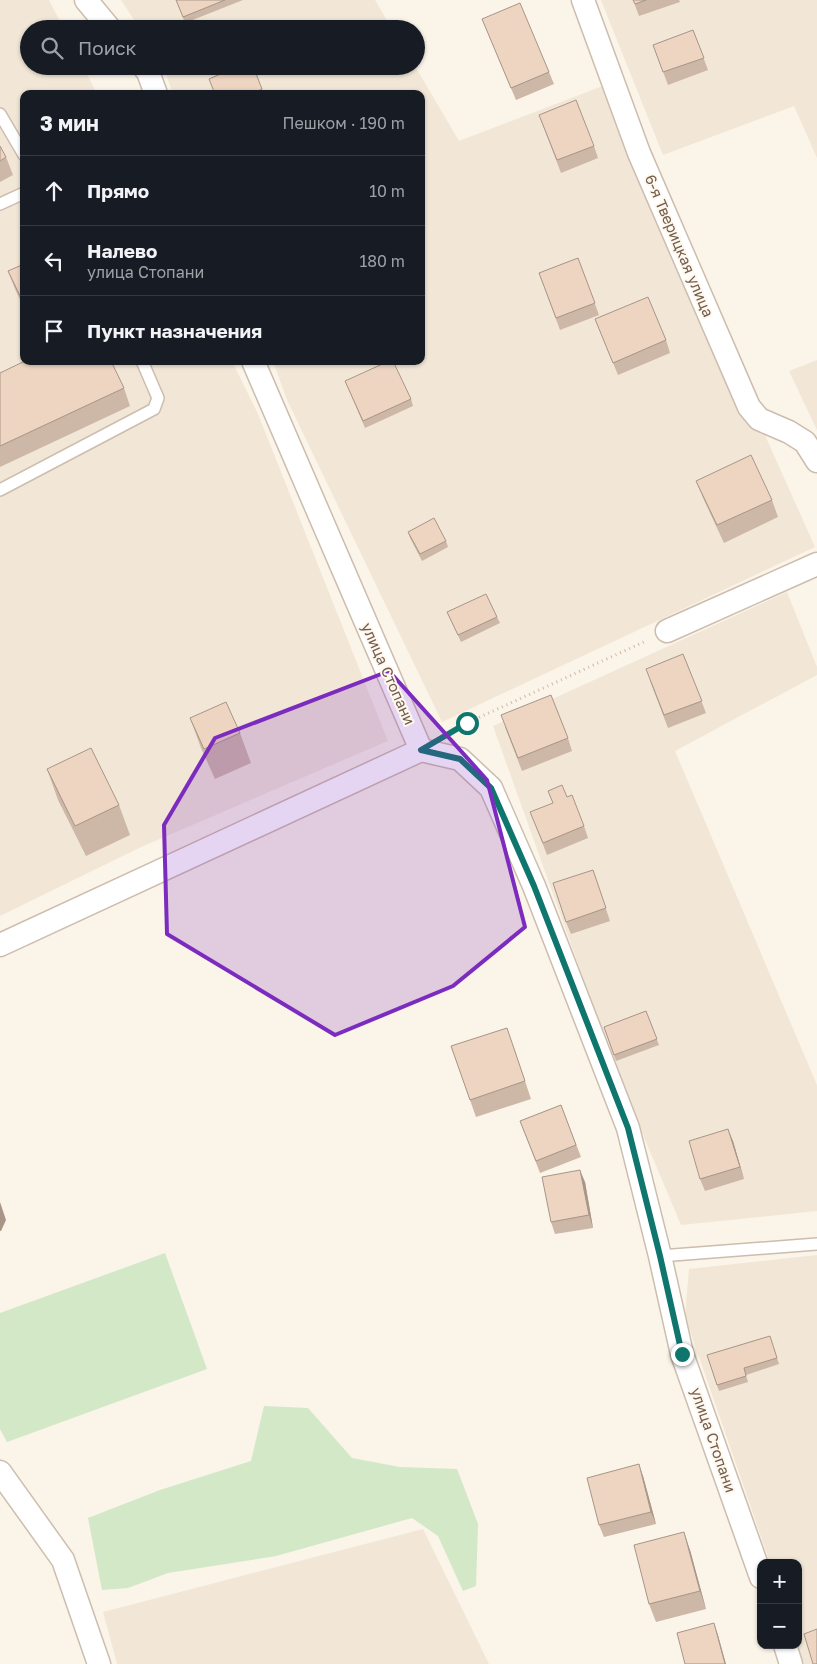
<!DOCTYPE html>
<html lang="ru">
<meta charset="utf-8">
<style>
body{margin:0;font-family:"Golos Text",sans-serif;background:#242831;color:#f1f3f6}
.controls{position:absolute;right:15px;bottom:15px;display:grid;overflow:hidden;border-radius:10px;box-shadow:0 1px 4px #0004}
.controls button{width:45px;height:45px;display:grid;place-items:center;padding:0;border:0;border-bottom:1px solid #363941;background:#171b24;color:#f1f3f6;font:25px sans-serif}
.stop{position:absolute;width:15px;height:15px;margin:-11px;border:4px solid #0f766e;border-radius:50%;background:#fff}
.stop.end{background:#0f766e;border-color:#fff;box-shadow:0 1px 5px #0008}
.list{margin:0;padding:0;list-style:none}
h2{display:flex;justify-content:space-between;align-items:center;height:65px;margin:0;padding:0 20px;font-size:21px}
h2 small{font-size:16px;font-weight:400;color:#9ea1a6}
.list li{display:grid;grid-template-columns:32px 1fr auto;gap:15px;align-items:center;box-sizing:border-box;height:70px;padding:0 20px;border-top:1px solid #363941}
.list b{display:block;font-size:19px;white-space:nowrap}
.list p{margin:0;font-size:16px;white-space:nowrap;color:#9ea1a6}
.list em{font-size:16px;font-style:normal;color:#9ea1a6}
.icon{flex:none;width:28px;height:28px;fill:none;stroke:currentColor;stroke-width:2;stroke-linecap:round;stroke-linejoin:round}
.map{position:relative;flex:none;width:817px;height:1664px;overflow:hidden}
.search{position:absolute;background:#171b24;box-shadow:0 1px 4px #0004;left:20px;top:20px;width:405px;height:55px;display:flex;align-items:center;gap:12px;box-sizing:border-box;padding:0 18px;border-radius:28px;color:#9ea1a6;font-size:19px}
.panel{position:absolute;background:#171b24;box-shadow:0 1px 4px #0004;left:20px;top:90px;width:405px;height:275px;border-radius:10px}
.map>svg:first-child{display:block}
</style>
<div class="map">
<svg width="817" height="1664" viewBox="0 0 817 1664">
<rect width="100%" height="100%" fill="#fbf4e8"/>
<path fill="#f2e7d7" d="M 0,0 L 49,0 L 64,29 L 29,29 L 29,66 L 83,66 L 97,94 L 24,94 L 24,361 L 232,361 L 258,414 L 388,741 L 139,848 L 0,916 Z
M 121,0 L 375,0 L 392,29 L 140,29 Z
M 601,0 L 817,0 L 817,158 L 794,106 L 663,155 Z
M 163,66 L 415,66 L 459,141 L 608,84 L 815,547 L 442,722 L 287,400 L 273,361 L 421,361 L 421,94 L 173,94 Z
M 817,360 L 817,430 L 789,371 Z
M 787,592 L 817,667 L 817,675 L 675,751 L 817,1085 L 817,1211 L 681,1225 L 617,1073 L 493,726 Z
M 817,1255 L 817,1664 L 804,1664 L 798,1645 L 798,1563 L 770,1563 L 685,1316 L 689,1269 Z
M 423,1529 L 489,1664 L 117,1664 L 103,1612 Z"/>
<path fill="#d3e8c7" d="M 165,1253 L 207,1369 L 7,1442 L 0,1429 L 0,1313 Z
M 264,1406 L 308,1408 L 352,1458 L 400,1467 L 457,1469 L 478,1524 L 476,1586 L 463,1591 L 438,1536 L 412,1518 L 276,1556 L 168,1573 L 128,1588 L 102,1590 L 88,1518 L 160,1490 L 251,1461 Z"/>
<g fill="none" stroke-linecap="round" stroke-linejoin="round">
<g stroke="#ccbdae" stroke-width="14">
<path id="service" d="M 0,114 L 24,155
M 0,204 L 24,193
M 0,490 L 154,409 L 158,398 L 142,361
M 660,1256 L 817,1244"/>
</g>
<g stroke="#ccbdae" stroke-width="25">
<path id="minor" d="M 86,0 L 110,29
M 583,0 L 639,153 L 749,407 L 759,419 L 789,432 L 805,442 L 817,461
M 143,66 L 148,72 L 156,94
M 253,361 L 421,750
M 667,631 L 817,564
M 421,750 L 460,759 L 491,788 L 534,886 L 628,1128 L 660,1256 L 682,1354 L 761,1577
M 0,945 L 421,750
M 0,1472 L 63,1560 L 99,1664
M 785,1645 L 791,1664"/>
</g>
<path stroke="#d3b9a4" stroke-width="3" stroke-dasharray="1 4" stroke-linecap="butt" d="M 453,732 L 467,723 L 646,641"/>
<use href="#service" stroke="#fff" stroke-width="11"/>
<use href="#minor" stroke="#fff" stroke-width="22"/>
</g>
<path fill="#cdb7a6" d="M 176,0 L 243,0 L 185,23 Z
M 633,0 L 679,0 L 680,2 L 639,16 Z
M 482,19 L 549,72 L 554,84 L 516,100 Z
M 693,30 L 708,70 L 668,85 L 653,45 Z
M 262,89 L 264,94 L 215,94 Z
M 539,115 L 594,146 L 598,158 L 561,173 Z
M 0,146 L 6,157 L 13,175 L 0,182 Z
M 578,258 L 599,315 L 560,330 L 539,273 Z
M 24,264 L 24,308 L 15,289 L 8,271 Z
M 595,319 L 666,340 L 670,353 L 618,375 Z
M 0,373 L 124,388 L 130,406 L 0,467 Z
M 345,381 L 411,399 L 413,406 L 365,428 Z
M 696,481 L 772,500 L 778,517 L 724,543 L 703,498 Z
M 408,532 L 446,541 L 448,547 L 422,561 L 410,538 Z
M 447,612 L 497,617 L 500,623 L 461,642 Z
M 683,654 L 706,713 L 668,728 L 650,681 Z
M 190,718 L 240,733 L 251,763 L 215,779 L 201,748 Z
M 505,727 L 568,738 L 572,751 L 522,771 Z
M 47,769 L 119,805 L 130,835 L 86,856 L 58,800 Z
M 567,797 L 584,826 L 588,838 L 547,855 L 535,824 Z
M 593,870 L 610,921 L 571,934 L 566,922 Z
M 646,1011 L 659,1045 L 616,1061 L 604,1027 Z
M 513,1045 L 531,1099 L 476,1117 L 451,1046 Z
M 561,1105 L 581,1157 L 540,1173 L 520,1121 Z
M 733,1141 L 744,1179 L 705,1191 L 700,1179 Z
M 585,1182 L 593,1228 L 555,1234 L 551,1222 Z
M 770,1336 L 779,1364 L 746,1375 L 748,1382 L 719,1391 L 707,1355 Z
M 643,1476 L 656,1524 L 604,1537 L 599,1525 Z
M 690,1550 L 706,1609 L 656,1622 L 649,1604 Z"/>
<path fill="#a79587" d="M 728,1129 L 733,1141 L 744,1179 L 740,1167 Z
M 580,1170 L 585,1182 L 593,1228 L 589,1215 Z
M 0,1202 L 6,1220 L 1,1231 L 0,1231 Z
M 639,1464 L 643,1476 L 656,1524 L 651,1512 Z
M 684,1532 L 690,1550 L 706,1609 L 700,1591 Z
M 714,1623 L 718,1635 L 726,1664 L 725,1664 Z"/>
<path fill="#eed5c1" stroke="#a79587" d="M 176,0 L 225,0 L 183,17 Z
M 633,0 L 646,0 L 635,4 Z
M 520,3 L 549,72 L 511,88 L 482,19 Z
M 693,30 L 704,58 L 663,72 L 653,45 Z
M 239,66 L 253,66 L 262,89 L 252,94 L 215,94 L 209,79 Z
M 576,100 L 594,146 L 557,160 L 539,115 Z
M 0,146 L 6,157 L 0,161 Z
M 578,258 L 595,303 L 556,318 L 539,273 Z
M 24,264 L 24,304 L 8,271 Z
M 648,297 L 666,340 L 613,363 L 595,319 Z
M 25,361 L 111,361 L 124,388 L 0,446 L 0,373 Z
M 389,361 L 393,361 L 411,399 L 363,421 L 345,381 Z
M 751,455 L 772,500 L 717,525 L 696,481 Z
M 434,518 L 446,541 L 420,554 L 408,532 Z
M 486,594 L 497,617 L 458,635 L 447,612 Z
M 683,654 L 702,701 L 664,715 L 646,669 Z
M 551,695 L 568,738 L 518,758 L 501,715 Z
M 226,702 L 240,733 L 204,749 L 190,718 Z
M 91,748 L 119,805 L 75,826 L 47,769 Z
M 562,785 L 567,797 L 572,795 L 584,826 L 543,843 L 530,812 L 553,803 L 548,791 Z
M 593,870 L 606,908 L 566,922 L 553,883 Z
M 646,1011 L 657,1039 L 614,1055 L 604,1027 Z
M 507,1028 L 525,1081 L 470,1100 L 451,1046 Z
M 561,1105 L 576,1145 L 536,1161 L 520,1121 Z
M 728,1129 L 740,1167 L 700,1179 L 689,1141 Z
M 580,1170 L 589,1215 L 551,1222 L 542,1177 Z
M 770,1336 L 777,1358 L 744,1368 L 746,1376 L 717,1385 L 707,1355 Z
M 639,1464 L 651,1512 L 599,1525 L 587,1478 Z
M 684,1532 L 700,1591 L 649,1604 L 634,1545 Z
M 714,1623 L 725,1664 L 685,1664 L 677,1633 Z
M 817,1629 L 817,1664 L 813,1664 L 804,1634 Z"/>
<g fill="none" stroke-linecap="round" stroke-linejoin="round">
<path stroke="#0f766e" stroke-width="6" d="M 467,723 L 421,750 L 460,759 L 491,788 L 534,886 L 628,1128 L 660,1256 L 682,1354"/>
</g>
<path fill="#7b2cbf" fill-opacity="0.2" stroke="#7b2cbf" stroke-width="4" stroke-linejoin="round" d="M 389,671 L 487,780 L 525,927 L 453,986 L 335,1035 L 167,934 L 164,825 L 215,738 Z"/>
<g text-anchor="middle" stroke-width="4" stroke-linejoin="round" paint-order="stroke">
<g font-size="15" fill="#735d4e" stroke="#fef8ee">
<text transform="translate(679 246) rotate(67)" y="5">6-я Тверицкая улица</text>
<text transform="translate(388 674) rotate(66)" y="5">улица Стопани</text>
<text transform="translate(713 1440) rotate(71)" y="5">улица Стопани</text>
</g>
</g>
</svg>
<div class="controls">
<button>+</button>
<button>−</button>
</div>
<div class="stop" style="left:467px;top:723px"></div>
<div class="stop end" style="left:682px;top:1354px"></div>
<div class="search"><svg class="icon" aria-label="search" viewBox="0 0 24 24"><circle cx="10" cy="10" r="6"/><path d="M15 15l6 6"/></svg>Поиск</div>
<section class="panel">
<h2>3 мин<small>Пешком · 190 m</small></h2>
<ul class="list">
<li><svg class="icon" aria-label="ahead" viewBox="0 0 24 24"><path d="M12 20V5M6 11l6-6 6 6"/></svg><div><b>Прямо</b></div><em>10 m</em></li>
<li><svg class="icon" aria-label="left" viewBox="0 0 24 24"><path d="M17 20v-9H6M10 6l-5 5 5 5"/></svg><div><b>Налево</b><p>улица Стопани</p></div><em>180 m</em></li>
<li><svg class="icon" aria-label="arrive" viewBox="0 0 24 24"><path d="M6 21V4h12l-3 4 3 4H6"/></svg><div><b>Пункт назначения</b></div></li>
</ul>
</section>
</div>
